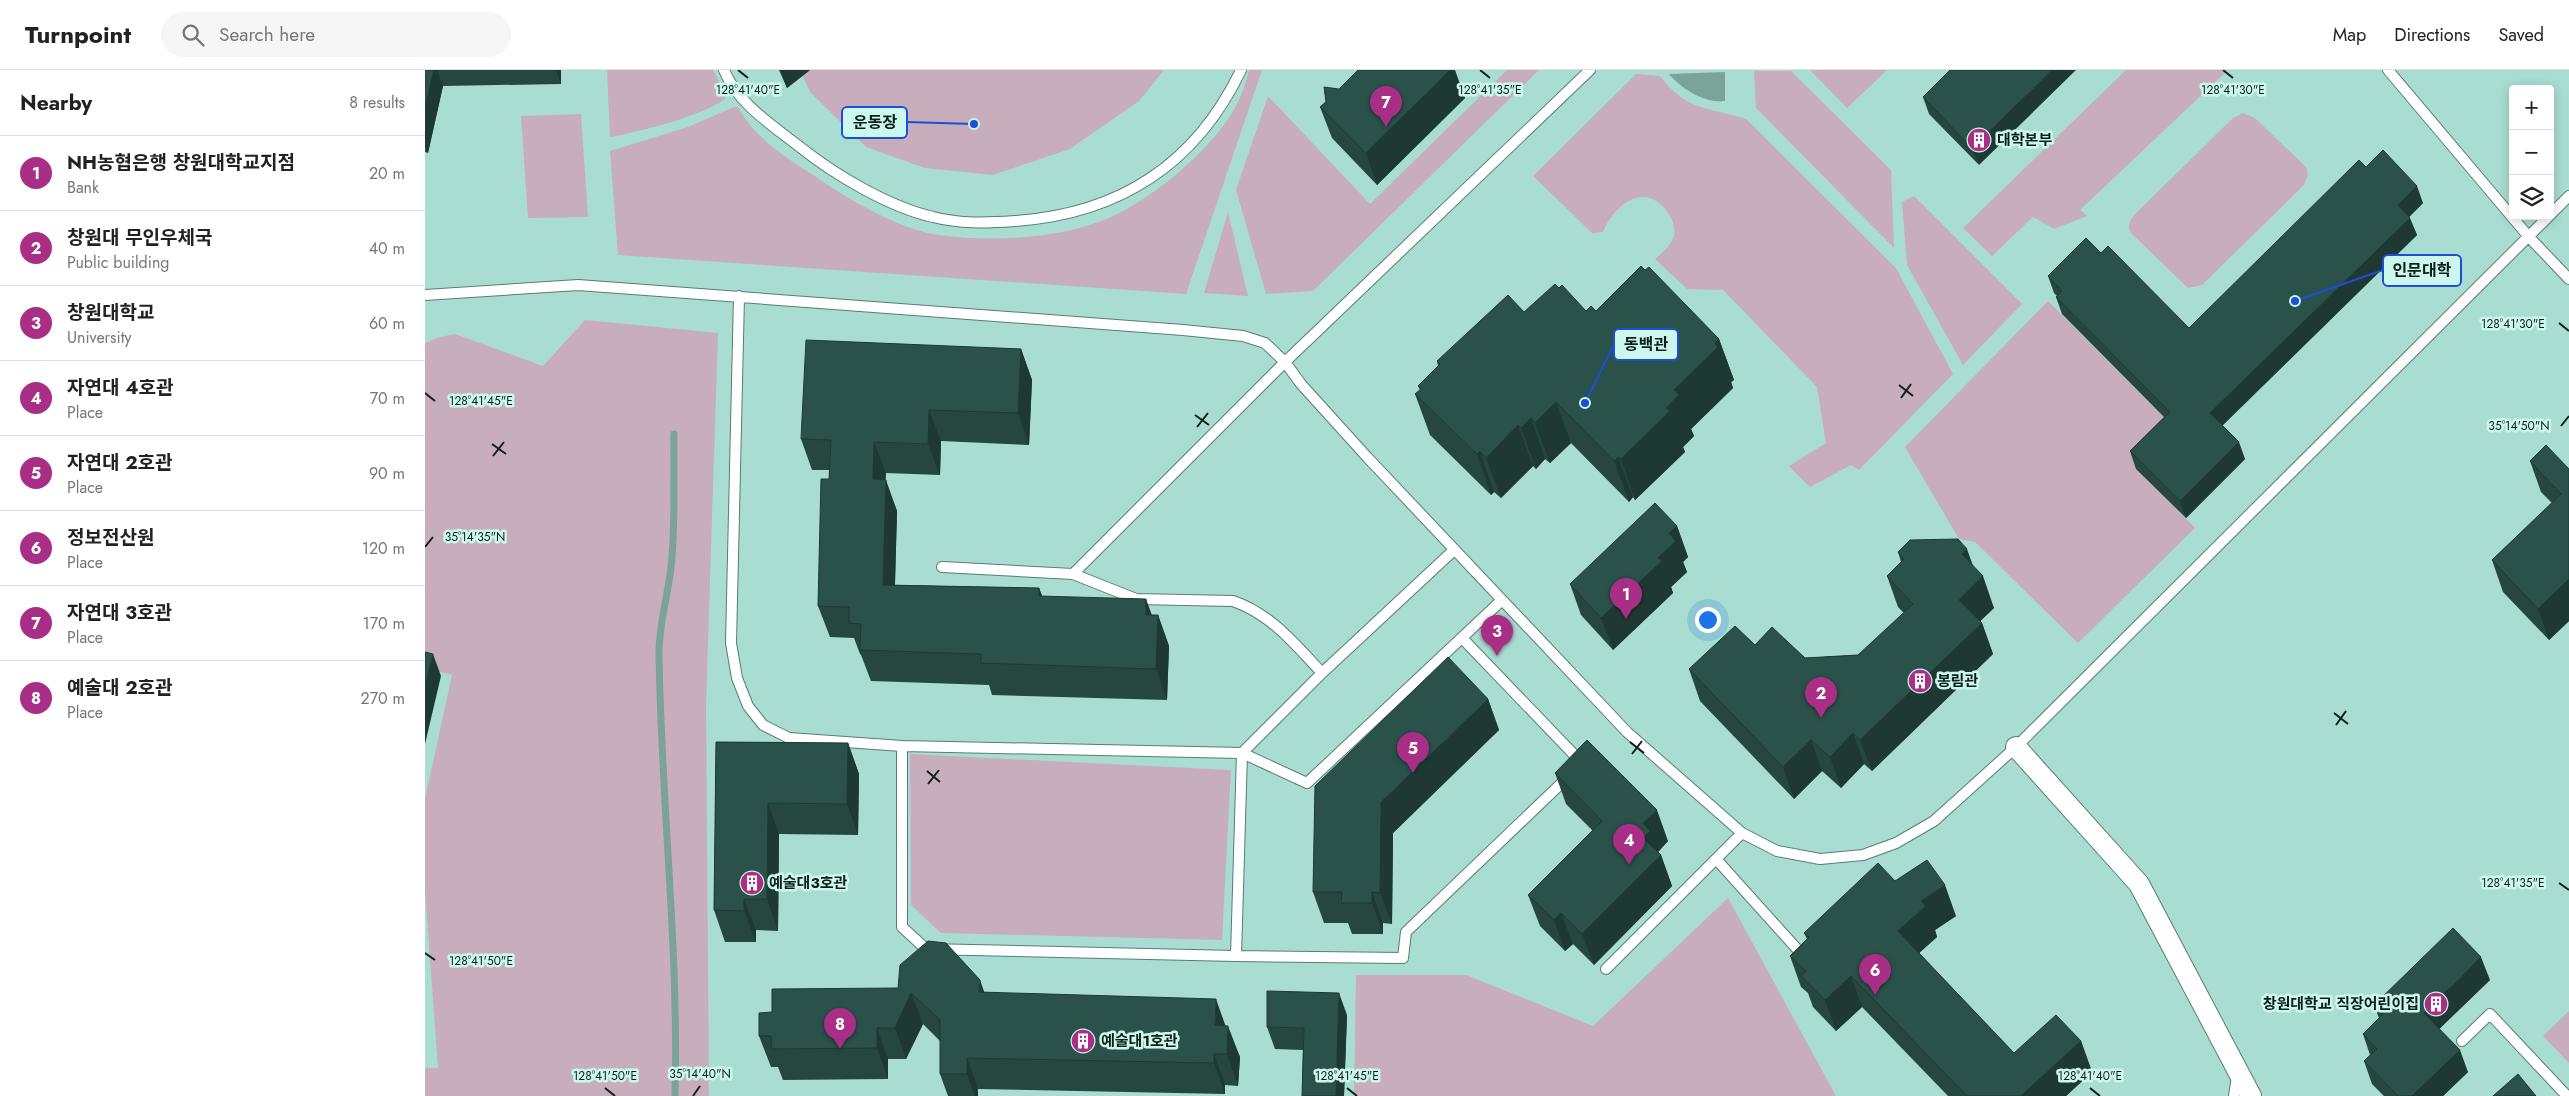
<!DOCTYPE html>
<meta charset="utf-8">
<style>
body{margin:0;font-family:Jost,"Noto Sans KR",sans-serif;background:#f6f6f6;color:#222}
.controls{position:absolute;right:15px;top:15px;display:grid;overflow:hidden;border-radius:5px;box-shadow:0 2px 12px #0003}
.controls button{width:45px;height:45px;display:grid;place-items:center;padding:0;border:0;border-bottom:1px solid #e0e0e0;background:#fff;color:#222;font:25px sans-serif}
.you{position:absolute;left:1282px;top:549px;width:18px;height:18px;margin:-12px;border:4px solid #fff;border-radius:50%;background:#1a73e8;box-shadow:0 0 0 8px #1a73e833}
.badge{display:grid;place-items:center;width:32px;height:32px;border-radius:50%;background:#a82f85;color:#fff;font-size:16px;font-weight:700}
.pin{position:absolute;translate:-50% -41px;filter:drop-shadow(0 1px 2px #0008)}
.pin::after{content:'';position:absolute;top:26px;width:18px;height:15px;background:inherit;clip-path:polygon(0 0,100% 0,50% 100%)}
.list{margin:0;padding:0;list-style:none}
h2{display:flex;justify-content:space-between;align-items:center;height:65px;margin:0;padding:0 20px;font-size:21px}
h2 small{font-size:16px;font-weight:400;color:#767676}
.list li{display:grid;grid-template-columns:32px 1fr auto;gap:15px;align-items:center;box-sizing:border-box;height:75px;padding:0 20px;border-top:1px solid #e0e0e0}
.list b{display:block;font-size:19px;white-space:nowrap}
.list p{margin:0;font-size:16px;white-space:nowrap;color:#767676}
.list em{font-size:16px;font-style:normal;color:#767676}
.icon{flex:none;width:28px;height:28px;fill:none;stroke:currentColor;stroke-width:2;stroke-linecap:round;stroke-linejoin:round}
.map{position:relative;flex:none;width:2144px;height:1026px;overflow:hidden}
header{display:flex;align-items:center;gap:30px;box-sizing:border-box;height:70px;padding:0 25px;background:#fff;border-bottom:1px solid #e0e0e0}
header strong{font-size:24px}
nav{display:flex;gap:28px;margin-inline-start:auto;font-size:18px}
.search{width:350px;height:45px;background:#f6f6f6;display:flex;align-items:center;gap:12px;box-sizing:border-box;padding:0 18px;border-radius:28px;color:#767676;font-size:19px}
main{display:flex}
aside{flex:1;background:#fff}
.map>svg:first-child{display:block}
</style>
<header>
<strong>Turnpoint</strong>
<div class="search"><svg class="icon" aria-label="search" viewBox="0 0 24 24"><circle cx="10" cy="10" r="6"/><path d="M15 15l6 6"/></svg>Search here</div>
<nav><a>Map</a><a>Directions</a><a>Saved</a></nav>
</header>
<main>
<aside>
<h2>Nearby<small>8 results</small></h2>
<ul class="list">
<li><span class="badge">1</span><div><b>NH농협은행 창원대학교지점</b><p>Bank</p></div><em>20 m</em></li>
<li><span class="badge">2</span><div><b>창원대 무인우체국</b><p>Public building</p></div><em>40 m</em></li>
<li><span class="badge">3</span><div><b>창원대학교</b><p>University</p></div><em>60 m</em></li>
<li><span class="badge">4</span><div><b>자연대 4호관</b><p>Place</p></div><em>70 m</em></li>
<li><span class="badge">5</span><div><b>자연대 2호관</b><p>Place</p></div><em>90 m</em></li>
<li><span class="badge">6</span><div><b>정보전산원</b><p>Place</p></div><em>120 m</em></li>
<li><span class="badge">7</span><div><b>자연대 3호관</b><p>Place</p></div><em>170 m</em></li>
<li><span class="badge">8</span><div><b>예술대 2호관</b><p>Place</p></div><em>270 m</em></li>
</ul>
</aside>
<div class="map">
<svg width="2144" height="1026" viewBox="0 0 2144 1026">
<rect width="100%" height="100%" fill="#beeadf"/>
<path fill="#a9ddd1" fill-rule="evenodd" d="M 0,0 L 2144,0 L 2144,1026 L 0,1026 ZM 2088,19 L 2125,19 L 2125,146 L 2088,146 Z"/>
<path fill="#c8aebd" d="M 182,0 L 288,0 L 301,23 L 300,29 C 277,46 214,62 185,67 Z
M 374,0 L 739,0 L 714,31 L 645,79 L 568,105 L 500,98 L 441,77 L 386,23 Z
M 824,0 L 837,0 L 761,224 L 193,185 L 185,81 L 263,57 L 309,37 L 313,37 C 331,70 361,87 391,107 C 423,129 475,160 514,165 C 563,172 632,169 679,150 C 725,132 791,77 813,32 C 818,22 821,11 824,0 Z
M 1082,0 L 1114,0 L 888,221 L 841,224 L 811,120 L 843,26 L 945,134 Z
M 1385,0 L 1462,0 L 1422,38 Z
M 1701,0 L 1803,0 L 1655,140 L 1662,146 L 1629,159 L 1608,147 L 1567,186 L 1538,158 Z
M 1329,1 L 1366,1 L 1466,100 L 1469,178 L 1331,38 Z
M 1211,4 L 1235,6 C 1264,43 1282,36 1321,49 L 1471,198 L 1528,304 L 1434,400 L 1426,395 L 1385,417 L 1364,396 L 1401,373 L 1392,317 L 1298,220 L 1262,219 L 1230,189 C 1237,183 1247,175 1249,165 C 1252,148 1234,126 1217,127 C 1199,128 1184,147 1178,162 L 1167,163 L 1108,106 Z
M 1818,43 L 1830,48 L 1882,98 L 1883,105 L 1879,115 L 1777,215 L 1763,218 L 1707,164 C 1701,156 1705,150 1711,143 L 1808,48 Z
M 156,44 L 163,147 L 103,148 L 96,46 Z
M 1489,126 L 1597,234 L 1538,295 L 1482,195 L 1477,132 Z
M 803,142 L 823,226 L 779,223 Z
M 1623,231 L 1751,359 L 1712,399 L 1770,458 L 1653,573 L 1550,472 L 1534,469 L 1480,377 Z
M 160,250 L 293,263 L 281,634 L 284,1026 L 0,1026 L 0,998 L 13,998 L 0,820 L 0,729 L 27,605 L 0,597 L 0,273 L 15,267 L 30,264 L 118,296 Z
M 485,684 L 806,700 L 797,870 L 516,863 L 486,835 Z
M 1303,828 L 1411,1026 L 929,1026 L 931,905 L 1041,905 L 1168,956 Z
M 2144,941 L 2144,993 L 2118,966 Z"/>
<path fill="#7ba39a" d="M 1300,2 L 1300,31 C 1281,34 1256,19 1244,4 Z"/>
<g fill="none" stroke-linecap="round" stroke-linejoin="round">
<path stroke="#7ba39a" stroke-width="7" d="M 249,364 C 248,408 251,453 246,497 C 243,525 234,554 234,583 C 236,731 254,878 250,1026"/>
<g stroke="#567e75" stroke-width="12">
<path id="lane" d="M 299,0 C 313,34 347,55 375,77 C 410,105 464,137 508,147 C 535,154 562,153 590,151 C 694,144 771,94 816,0
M 1963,0 L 2104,167 L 2144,209
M 2125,145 L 2144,126
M 0,225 L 153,215 L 758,260 L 818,266 L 840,273 L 860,292 L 876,314 L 942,387 L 1202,662 L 1317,763 L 1352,781 L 1395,789 L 1438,785 L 1471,773 L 1509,751 L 1591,677 L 2124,146
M 314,226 L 306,573 L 312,608 L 323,636 L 338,655 L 364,668 L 477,676 L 817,683 L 882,713 L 1077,530
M 517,497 L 648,504 L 711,529 L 808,531 C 846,544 871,575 897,603
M 648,504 L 860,292 L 1165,0
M 1037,568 L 1157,693
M 477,676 L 477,857 L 501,879 L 811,886 L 978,888 L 981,862 L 1143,707
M 1291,789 L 1381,889
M 811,886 L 817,683 L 897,603 L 1029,480
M 1181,899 L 1317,763
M 2037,971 L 2065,944 L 2142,1026
M 1809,1026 L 1812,1006"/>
</g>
<g stroke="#567e75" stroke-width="22">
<path id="street" d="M 1591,677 L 1714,814 L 1826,1026"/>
</g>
<use href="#lane" stroke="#fff" stroke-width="10"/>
<use href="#street" stroke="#fff" stroke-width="20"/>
</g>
<path fill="#254740" d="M 0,0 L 136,0 L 136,14 L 18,16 L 3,83 L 0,82 Z
M 354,0 L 385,0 L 362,18 Z
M 1525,0 L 1554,95 L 1504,44 L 1498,27 Z
M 914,19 L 1040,28 L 952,115 L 907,68 L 895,37 Z
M 1941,97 L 1998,133 L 1984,147 L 1992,165 L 1797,355 L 1820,389 L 1761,448 L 1711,399 L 1705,381 L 1739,347 L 1637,244 L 1631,227 L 1632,226 L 1629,223 L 1623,206 L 1676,183 L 1764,258 Z
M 1134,218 L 1161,241 L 1294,269 L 1309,310 L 1306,312 L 1308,318 L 1266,359 L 1269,366 L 1258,377 L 1260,382 L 1210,430 L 1208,427 L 1204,432 L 1146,373 L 1125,393 L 1120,389 L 1111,399 L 1108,396 L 1076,428 L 1069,422 L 1066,425 L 1005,365 L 990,324 L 995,320 L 993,316 L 1013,296 L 1012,291 L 1099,242 Z
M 596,279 L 607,310 L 604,375 L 516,371 L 515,405 L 461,403 L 460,410 L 472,441 L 470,515 L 614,518 L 617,526 L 727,545 L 733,545 L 744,576 L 742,630 L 567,625 L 564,615 L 446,611 L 436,585 L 435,584 L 429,568 L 405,567 L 393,536 L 405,400 L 387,400 L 376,369 Z
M 2105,391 L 2144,399 L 2144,551 L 2124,570 L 2078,522 L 2067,490 L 2127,433 L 2116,422 Z
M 1252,456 L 1263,487 L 1258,492 L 1262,502 L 1246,517 L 1248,523 L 1188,580 L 1156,545 L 1145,514 Z
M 1473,482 L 1548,496 L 1569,538 L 1555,551 L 1557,553 L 1568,584 L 1447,701 L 1439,694 L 1416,718 L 1397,701 L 1369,729 L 1275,631 L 1264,599 L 1330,575 L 1380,588 L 1433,585 L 1479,543 L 1473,537 L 1462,506 L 1476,492 Z
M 1063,629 L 1074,660 L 968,763 L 967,854 L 958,853 L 958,864 L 927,864 L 923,853 L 899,853 L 888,822 Z
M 291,672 L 423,673 L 434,704 L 433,765 L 354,764 L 353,861 L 331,860 L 331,872 L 300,872 L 289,840 Z
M 1130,703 L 1243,771 L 1233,782 L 1236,785 L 1247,816 L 1169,895 L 1148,874 L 1140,881 L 1115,856 L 1103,825 L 1168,761 L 1141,734 Z
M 1470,811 L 1531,846 L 1510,860 L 1512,867 L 1494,883 L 1589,983 L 1656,971 L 1667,1002 L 1641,1026 L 1523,1026 L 1437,937 L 1411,961 L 1388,937 L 1383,923 L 1376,917 L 1365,886 L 1382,869 L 1379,863 Z
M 2065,910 L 2014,959 L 2043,1002 L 2018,1026 L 1959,1026 L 1947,1014 L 1939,991 L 1945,985 L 1938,964 L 1954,948 L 1949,935 Z
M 347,919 L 559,922 L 800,956 L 815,987 L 813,1016 L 800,1015 L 800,1024 L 553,1019 L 553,1026 L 523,1026 L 515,1004 L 515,971 L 498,954 L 481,989 L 463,989 L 463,1009 L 358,1010 L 353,997 L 346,997 L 334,966 L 347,942 Z
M 922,945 L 919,1026 L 877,1026 L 878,980 L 850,979 L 842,957 Z"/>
<path fill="#1e3934" d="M 9,0 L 12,0 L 18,16 L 3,83 L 0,75 L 0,39 Z
M 131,0 L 136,0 L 136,14 Z
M 355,0 L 385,0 L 362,18 Z
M 1025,0 L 1030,0 L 1040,28 L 952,115 L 941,83 Z
M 1627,0 L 1651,0 L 1554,95 L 1547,78 Z
M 1992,116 L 1998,133 L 1979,152 L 1973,135 Z
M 1985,148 L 1992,165 L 1792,361 L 1785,343 Z
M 1294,269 L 1309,310 L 1306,312 L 1308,318 L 1266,359 L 1269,366 L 1258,377 L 1260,382 L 1210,430 L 1196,389 L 1241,338 L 1249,320 L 1290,273 Z
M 596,279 L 607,310 L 604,375 L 593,343 Z
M 1131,332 L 1146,373 L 1125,393 L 1110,353 Z
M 504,340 L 516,371 L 515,405 L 503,374 Z
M 1106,348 L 1120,389 L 1111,399 L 1096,358 Z
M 1093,355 L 1108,396 L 1076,428 L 1061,388 Z
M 449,372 L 461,403 L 459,441 L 448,409 Z
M 1814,372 L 1820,389 L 1761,448 L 1755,431 Z
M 1055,381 L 1069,422 L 1066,425 L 1052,384 Z
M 1193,387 L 1208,427 L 1204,432 L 1189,391 Z
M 461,410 L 472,441 L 469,546 L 458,515 Z
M 1252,456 L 1263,487 L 1258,492 L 1262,502 L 1246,517 L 1248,523 L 1188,580 L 1176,548 L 1233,488 L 1244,463 Z
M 1542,479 L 1553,510 L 1537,484 Z
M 1558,506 L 1569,538 L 1545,561 L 1534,530 Z
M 2144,509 L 2144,551 L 2124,570 L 2113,539 Z
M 614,518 L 626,549 L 614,526 Z
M 721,529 L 732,559 L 733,545 L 744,576 L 742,630 L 731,599 L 721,545 Z
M 1557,553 L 1568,584 L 1447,701 L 1435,670 Z
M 8,584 L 16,606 L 0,674 L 0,617 Z
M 1063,629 L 1074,660 L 968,763 L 967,854 L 955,823 L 956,732 Z
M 1428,663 L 1439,694 L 1416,718 L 1405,687 Z
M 1386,670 L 1397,701 L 1369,729 L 1358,697 Z
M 423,673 L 434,704 L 433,765 L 422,734 Z
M 343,733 L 354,764 L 353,861 L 342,829 Z
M 1232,740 L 1243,771 L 1233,782 L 1234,786 L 1236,785 L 1247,816 L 1169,895 L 1157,864 L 1218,768 L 1218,753 Z
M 1520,815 L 1531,846 L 1510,860 L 1512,867 L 1484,892 L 1473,861 L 1496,831 Z
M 947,822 L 958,853 L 958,864 L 947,833 Z
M 319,829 L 331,860 L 331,872 L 319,841 Z
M 1136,843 L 1148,874 L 1140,881 L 1129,850 Z
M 2056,887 L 2065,910 L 2007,966 L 1999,943 Z
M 1426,906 L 1437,937 L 1411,961 L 1400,930 Z
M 555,910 L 566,941 L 554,922 Z
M 486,923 L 498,954 L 481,989 L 470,958 Z
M 914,923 L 922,945 L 919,1026 L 911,1026 Z
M 791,929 L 802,960 L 790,955 Z
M 803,956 L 815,987 L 813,1016 L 802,984 Z
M 452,958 L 463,989 L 463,1009 L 452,978 Z
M 1656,971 L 1667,1002 L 1641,1026 L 1596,1026 Z
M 2035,980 L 2043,1002 L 2018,1026 L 1987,1026 Z
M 789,984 L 800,1015 L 800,1024 L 789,993 Z
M 542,988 L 553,1019 L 553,1026 L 550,1026 L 542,1004 Z"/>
<path fill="#2b524a" stroke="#1e3934" d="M 0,0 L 9,0 L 0,39 Z
M 933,0 L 1025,0 L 941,83 L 895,37 L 901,32 L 899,17 L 914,19 Z
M 1525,0 L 1627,0 L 1547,78 L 1498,27 Z
M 1958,80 L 1992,116 L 1973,135 L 1985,148 L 1785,343 L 1814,372 L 1755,431 L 1705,381 L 1745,342 L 1631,227 L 1637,221 L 1623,206 L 1661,168 L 1676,183 L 1683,176 L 1764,258 L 1934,90 L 1941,97 Z
M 1216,196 L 1220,200 L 1224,197 L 1294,269 L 1290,273 L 1293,277 L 1249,320 L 1254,325 L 1241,338 L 1245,341 L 1196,389 L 1193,387 L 1189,391 L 1131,332 L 1110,353 L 1106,348 L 1096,358 L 1093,355 L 1061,388 L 1055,381 L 1052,384 L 990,324 L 996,319 L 993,316 L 1015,294 L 1012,291 L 1083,225 L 1099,242 L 1130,214 L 1134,218 L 1137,215 L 1161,241 L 1166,236 L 1171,241 Z
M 381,270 L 596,279 L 593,343 L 504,340 L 503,374 L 449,372 L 448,409 L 461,410 L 458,515 L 614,518 L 614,526 L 721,529 L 721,545 L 733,545 L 731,599 L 556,593 L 556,584 L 435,580 L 436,554 L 424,553 L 424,537 L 393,536 L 396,409 L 404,409 L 406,370 L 376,369 Z
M 2121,375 L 2144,399 L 2144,509 L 2113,539 L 2067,490 L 2136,424 L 2105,391 Z
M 1230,433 L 1252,456 L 1244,463 L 1251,471 L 1233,488 L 1237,491 L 1176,548 L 1145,514 Z
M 1533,469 L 1542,479 L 1537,484 L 1558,506 L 1534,530 L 1557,553 L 1435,670 L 1428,663 L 1405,687 L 1386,670 L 1358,697 L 1264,599 L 1310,556 L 1330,575 L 1347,557 L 1380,588 L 1433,585 L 1488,534 L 1462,506 L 1479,489 L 1473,482 L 1485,470 Z
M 0,582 L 8,584 L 0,617 Z
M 1023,587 L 1063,629 L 956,732 L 955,823 L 947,822 L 947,833 L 916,833 L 917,822 L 888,822 L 890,716 Z
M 1162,670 L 1232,740 L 1218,753 L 1225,761 L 1218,768 L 1236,785 L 1157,864 L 1136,843 L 1129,850 L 1103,825 L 1177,751 L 1130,703 Z
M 291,672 L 423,673 L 422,734 L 343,733 L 342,829 L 319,829 L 319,841 L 289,840 Z
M 1502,790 L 1520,815 L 1496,831 L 1501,836 L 1473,861 L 1589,983 L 1631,945 L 1656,971 L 1596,1026 L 1542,1026 L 1426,906 L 1400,930 L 1376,906 L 1381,901 L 1365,886 L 1384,867 L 1379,863 L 1453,793 L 1470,811 Z
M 2028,858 L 2056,887 L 1999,943 L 2035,980 L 1987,1026 L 1973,1026 L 1939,991 L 1952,979 L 1938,964 L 1958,944 L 1949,935 Z
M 503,871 L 521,873 L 555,910 L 554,922 L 791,929 L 790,955 L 803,956 L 802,984 L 789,984 L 789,993 L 542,988 L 542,1004 L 515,1004 L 515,950 L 486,923 L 470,958 L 452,958 L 452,978 L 347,979 L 346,966 L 334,966 L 334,943 L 347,942 L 347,919 L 473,918 L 475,895 Z
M 842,921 L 914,923 L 911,1026 L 877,1026 L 879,958 L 842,957 Z
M 2093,1004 L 2111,1026 L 2068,1026 Z"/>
<path fill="none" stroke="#0f1f1c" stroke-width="2" d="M 313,0 L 323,8M 1055,0 L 1065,8M 1798,0 L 1808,8M 2134,253 L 2144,261M 1474,315 L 1488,326M 0,323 L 10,331M 1476,328 L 1486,314M 770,345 L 784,355M 2136,356 L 2144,346M 772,357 L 783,343M 67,374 L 81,384M 68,386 L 79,372M 0,477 L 8,467M 1909,643 L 1923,654M 1911,655 L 1921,641M 1205,672 L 1219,683M 1207,684 L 1217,671M 502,701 L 515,712M 503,714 L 514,700M 2134,813 L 2144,820M 0,883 L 10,890M 180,1018 L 190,1026M 922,1018 L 932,1026M 1665,1018 L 1675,1026M 268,1026 L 275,1016"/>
<defs>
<g id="building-disc" transform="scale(1.25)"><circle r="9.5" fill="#a82f85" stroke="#cbf7ed"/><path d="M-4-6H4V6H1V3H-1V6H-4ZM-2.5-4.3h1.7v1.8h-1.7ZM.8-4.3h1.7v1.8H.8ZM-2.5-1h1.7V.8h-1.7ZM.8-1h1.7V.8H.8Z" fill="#fff"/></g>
</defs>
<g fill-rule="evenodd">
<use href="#building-disc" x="1554" y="70"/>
<use href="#building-disc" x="1495" y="611"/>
<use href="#building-disc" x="327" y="813"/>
<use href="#building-disc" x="2011" y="934"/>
<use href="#building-disc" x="658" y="971"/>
</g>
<g text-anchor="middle" stroke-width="5" stroke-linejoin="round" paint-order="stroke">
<g font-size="15" font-weight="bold" fill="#0f1f1c" stroke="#cbf7ed" text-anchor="start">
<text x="1572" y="75">대학본부</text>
<text x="1512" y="616">봉림관</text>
<text x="344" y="818">예술대3호관</text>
<text x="1994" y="939" text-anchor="end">창원대학교 직장어린이집</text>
<text x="676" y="976">예술대1호관</text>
</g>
</g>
<g font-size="12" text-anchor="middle" fill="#0f1f1c" stroke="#cbf7ed" stroke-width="5" stroke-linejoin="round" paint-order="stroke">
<text x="323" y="24">128°41'40"E</text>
<text x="1065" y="24">128°41'35"E</text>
<text x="1808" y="24">128°41'30"E</text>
<text x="2088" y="258">128°41'30"E</text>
<text x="56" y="335">128°41'45"E</text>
<text x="2094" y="360">35°14'50"N</text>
<text x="50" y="471">35°14'35"N</text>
<text x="2088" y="817">128°41'35"E</text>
<text x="56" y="895">128°41'50"E</text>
<text x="275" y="1008">35°14'40"N</text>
<text x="180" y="1010">128°41'50"E</text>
<text x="922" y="1010">128°41'45"E</text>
<text x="1665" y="1010">128°41'40"E</text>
</g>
<path fill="none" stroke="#1d4ed8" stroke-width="2" d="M549 54L482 52M1870 231L1958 200M1160 333L1189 274"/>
<g fill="#1d4ed8" stroke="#cbf7ed" stroke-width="2">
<circle cx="549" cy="54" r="5"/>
<circle cx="1870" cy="231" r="5"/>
<circle cx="1160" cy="333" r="5"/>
</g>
<g fill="#cbf7ed" stroke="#1d4ed8" stroke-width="2">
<rect x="417" y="37" width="65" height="31" rx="5"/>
<rect x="1958" y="185" width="78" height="31" rx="5"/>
<rect x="1189" y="259" width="64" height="31" rx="5"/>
</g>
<g font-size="16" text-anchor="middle" font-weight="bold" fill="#0f1f1c">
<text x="450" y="58">운동장</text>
<text x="1997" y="206">인문대학</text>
<text x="1221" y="280">동백관</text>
</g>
</svg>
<div class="controls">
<button>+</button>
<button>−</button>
<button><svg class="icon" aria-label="layers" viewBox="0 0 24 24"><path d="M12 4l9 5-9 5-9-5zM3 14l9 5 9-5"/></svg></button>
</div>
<div class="you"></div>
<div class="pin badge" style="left:1201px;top:549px">1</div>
<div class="pin badge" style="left:1396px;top:648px">2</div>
<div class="pin badge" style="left:1072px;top:586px">3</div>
<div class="pin badge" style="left:1204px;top:795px">4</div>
<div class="pin badge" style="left:988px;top:703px">5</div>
<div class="pin badge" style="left:1450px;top:925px">6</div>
<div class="pin badge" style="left:961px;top:57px">7</div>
<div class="pin badge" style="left:415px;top:979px">8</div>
</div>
</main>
